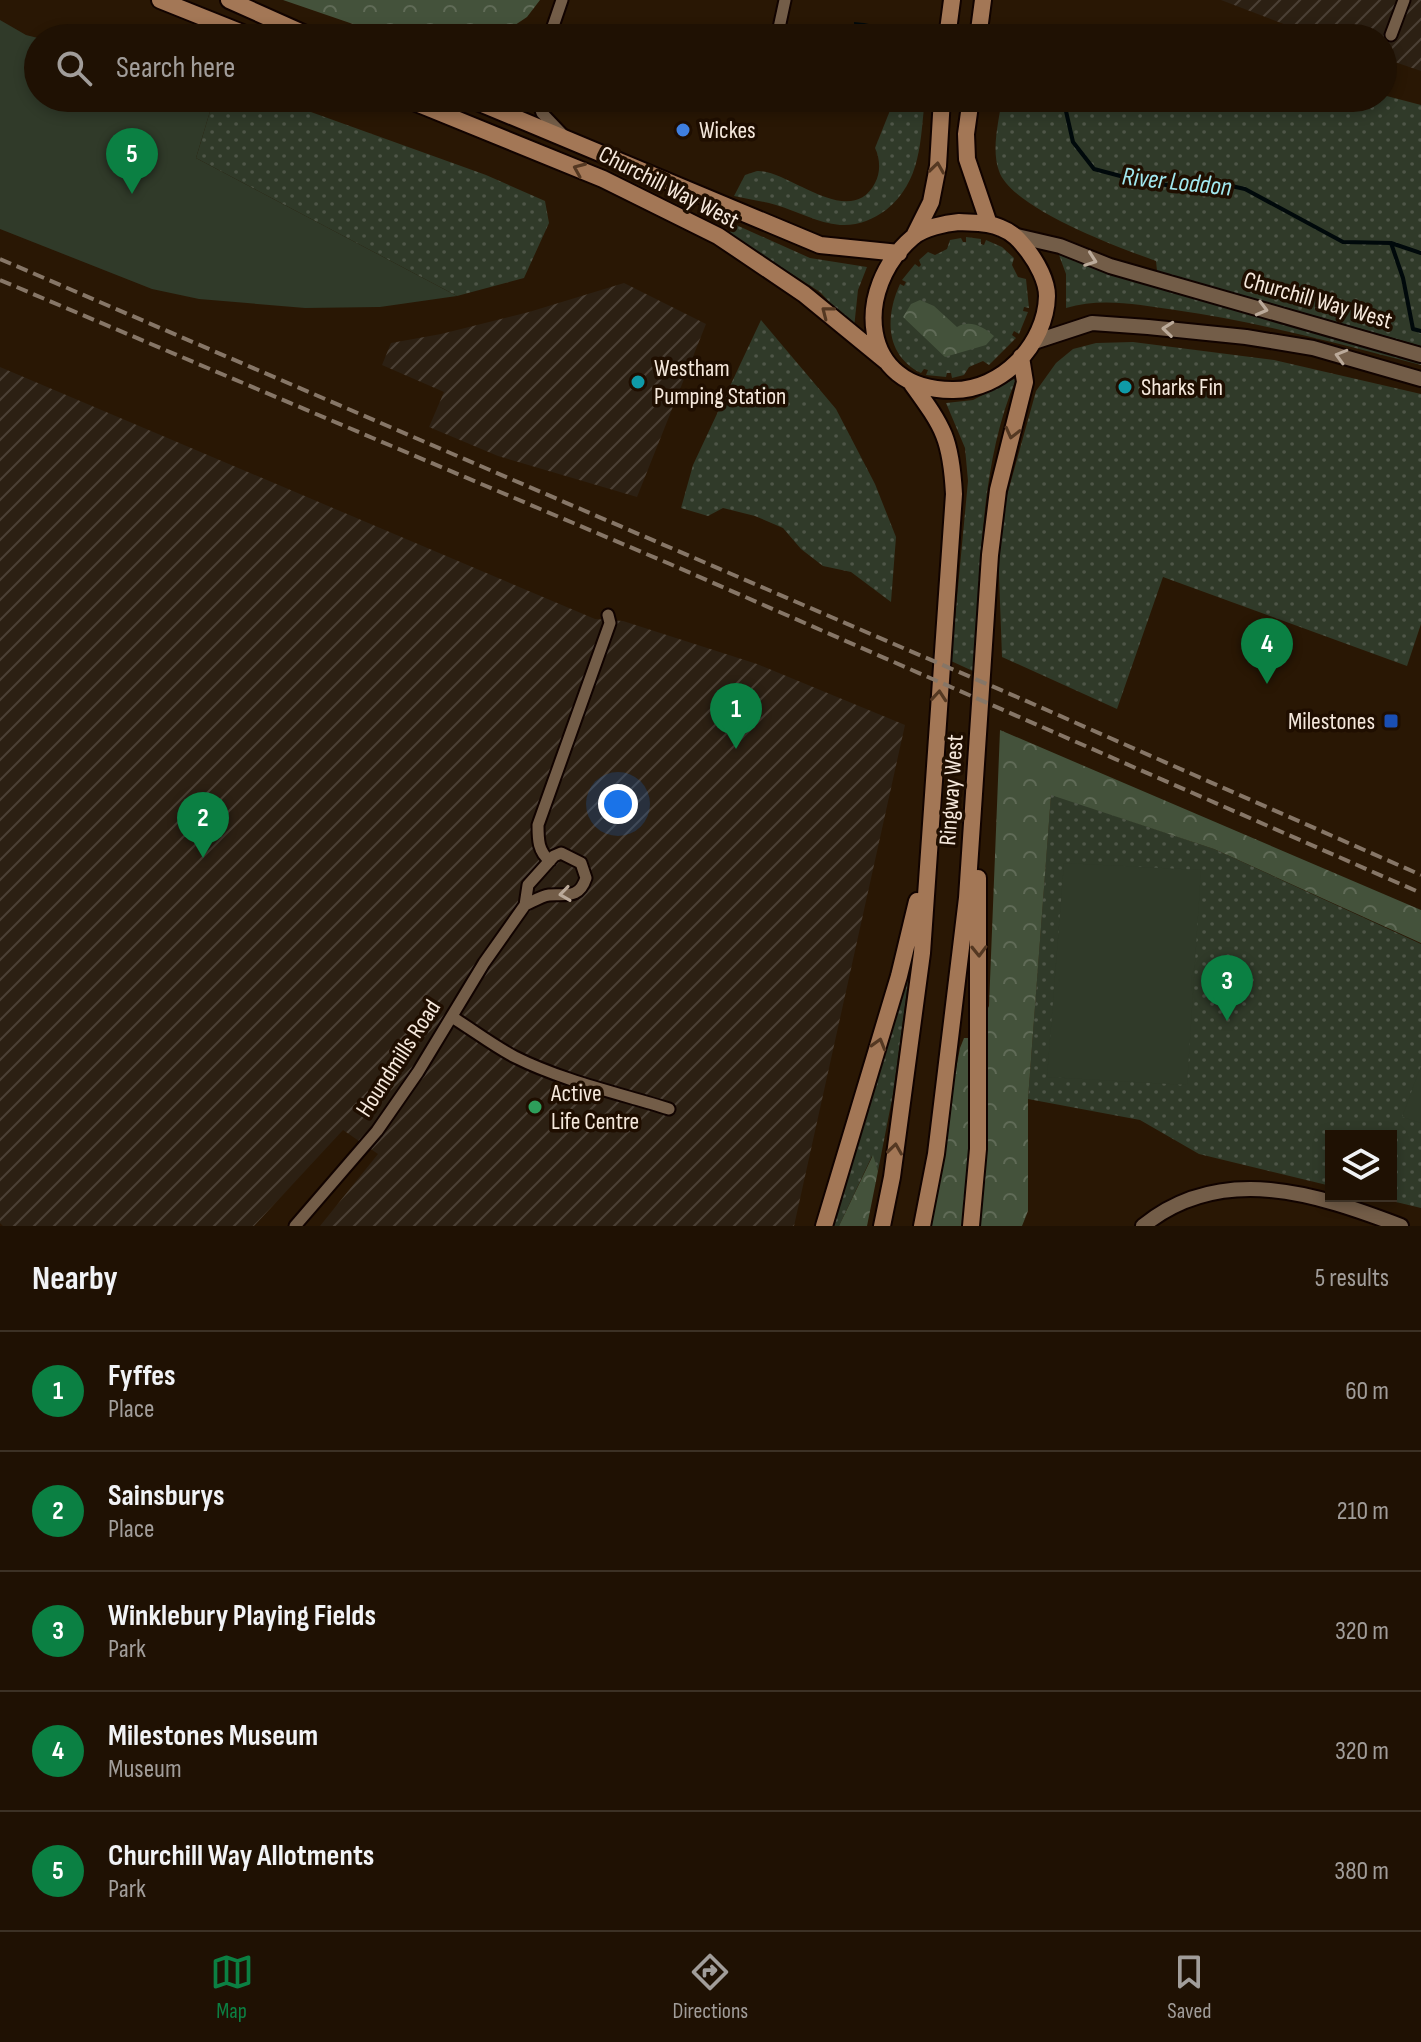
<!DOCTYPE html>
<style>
body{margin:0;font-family:"Sofia Sans Condensed",sans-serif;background:#2c1f12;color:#f1f3f6}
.controls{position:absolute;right:24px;bottom:24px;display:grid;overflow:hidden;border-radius:0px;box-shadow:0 4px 12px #0003}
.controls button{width:72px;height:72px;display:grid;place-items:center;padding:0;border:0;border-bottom:2px solid #3c3125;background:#1f1103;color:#f1f3f6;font:40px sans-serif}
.you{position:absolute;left:618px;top:804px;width:28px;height:28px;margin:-20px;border:6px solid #fff;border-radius:50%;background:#1a73e8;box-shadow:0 0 0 12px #1a73e833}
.badge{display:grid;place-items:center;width:52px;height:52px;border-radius:50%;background:#0b8043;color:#fff;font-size:26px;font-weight:700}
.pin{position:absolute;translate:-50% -66px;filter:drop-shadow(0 2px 4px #0008)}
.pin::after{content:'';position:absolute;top:42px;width:28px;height:24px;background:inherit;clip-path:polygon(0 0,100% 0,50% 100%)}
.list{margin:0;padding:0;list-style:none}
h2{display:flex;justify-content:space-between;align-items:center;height:104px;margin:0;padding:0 32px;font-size:34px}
h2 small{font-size:26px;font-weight:400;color:#a19d9a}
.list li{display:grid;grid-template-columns:52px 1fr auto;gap:24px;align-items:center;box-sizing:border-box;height:120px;padding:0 32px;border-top:2px solid #3c3125}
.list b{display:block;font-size:30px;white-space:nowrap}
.list p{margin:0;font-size:26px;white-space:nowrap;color:#a19d9a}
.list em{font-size:26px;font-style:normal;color:#a19d9a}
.icon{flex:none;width:44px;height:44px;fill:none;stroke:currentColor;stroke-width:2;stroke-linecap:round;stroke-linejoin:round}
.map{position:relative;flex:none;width:1421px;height:1226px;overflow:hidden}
.search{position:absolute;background:#1f1103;box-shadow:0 4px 12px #0003;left:24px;right:24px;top:24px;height:88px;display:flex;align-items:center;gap:20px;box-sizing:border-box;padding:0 28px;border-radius:44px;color:#a19d9a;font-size:30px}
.sheet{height:704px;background:#1f1103}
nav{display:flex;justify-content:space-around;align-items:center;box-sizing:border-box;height:112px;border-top:2px solid #3c3125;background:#1f1103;font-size:22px;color:#a19d9a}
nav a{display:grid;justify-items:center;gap:4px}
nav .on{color:#0b8043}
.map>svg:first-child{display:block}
</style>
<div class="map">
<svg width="1421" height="1226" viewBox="0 0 1421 1226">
<defs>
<pattern id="industrial-furrows" width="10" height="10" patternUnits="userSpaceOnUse" patternTransform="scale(2)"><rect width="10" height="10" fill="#2c2013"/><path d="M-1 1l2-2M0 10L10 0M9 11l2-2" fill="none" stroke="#4b4035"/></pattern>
<pattern id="grass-dots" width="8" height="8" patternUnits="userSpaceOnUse" patternTransform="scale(2)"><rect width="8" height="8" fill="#303a29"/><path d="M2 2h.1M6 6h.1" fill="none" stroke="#4f5648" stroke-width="1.8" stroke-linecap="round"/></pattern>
<pattern id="forest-crowns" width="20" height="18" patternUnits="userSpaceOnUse" patternTransform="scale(2)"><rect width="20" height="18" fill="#44523b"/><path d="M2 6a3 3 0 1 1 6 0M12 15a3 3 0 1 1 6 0" fill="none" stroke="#606b57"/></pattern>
<pattern id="water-rules" width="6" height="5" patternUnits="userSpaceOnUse" patternTransform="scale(2)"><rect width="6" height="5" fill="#00090b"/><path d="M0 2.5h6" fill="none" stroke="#262d2e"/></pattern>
</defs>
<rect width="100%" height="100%" fill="#291704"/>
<path fill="url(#industrial-furrows)" d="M 1221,0 L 1421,0 L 1421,71 L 1383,58 L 1383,38 L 1320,38 Z
M 624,283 L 706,324 L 637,497 L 498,456 L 429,427 L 444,392 L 382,365 L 391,343 L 441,334 L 529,312 Z
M 0,367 L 595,619 L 623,621 L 757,664 L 905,725 L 794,1226 L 320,1226 L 378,1154 L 343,1130 L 254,1226 L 3,1226 L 0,1223 Z"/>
<path fill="url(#grass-dots)" d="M 1015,30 L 1130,34 L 1147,38 L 1014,38 Z
M 1383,95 L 1421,105 L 1421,346 L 1157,271 L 1156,261 C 1120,248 1011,208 999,171 C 991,149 999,121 1002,98 L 1383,98 Z
M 214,98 L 272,98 L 486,175 L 545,201 L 549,223 L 524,278 L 457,296 L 196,158 Z
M 895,98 L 925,98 C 920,141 922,181 886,210 C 872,220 858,226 840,225 C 818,223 797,211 776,205 C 762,201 747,199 734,196 L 745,175 C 749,174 753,172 757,171 C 788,169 850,231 875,183 C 881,172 880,158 875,148 Z
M 734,224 L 810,258 L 867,267 L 858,290 L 854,328 L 820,292 L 729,234 Z
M 966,237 L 981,239 L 981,244 L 984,245 L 986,240 L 1002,247 L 1014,258 L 1012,265 L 1018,277 L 1026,279 L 1029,308 L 1024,307 L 1023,311 L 1028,312 L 1019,334 L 1014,331 L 1012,335 L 1016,338 L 989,365 L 983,361 L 969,367 L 964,375 L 952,378 L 951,373 L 947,373 L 946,377 L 926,375 L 928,370 L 924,369 L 921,373 C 885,355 885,317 900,284 L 904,286 L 906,282 L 902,280 L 915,264 L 919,267 L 921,265 L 919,260 L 928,252 L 935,255 L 947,249 L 950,240 L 961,238 L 963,242 L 966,242 Z
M 1059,255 L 1121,276 L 1421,359 L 1421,365 C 1339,344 1259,322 1175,310 C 1139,305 1102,297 1066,308 L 1066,274 Z
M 761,320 L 836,409 L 875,484 L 896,537 L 891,602 L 851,572 L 823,566 L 801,549 L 783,528 L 755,516 L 723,508 L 708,516 L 681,508 L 693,465 Z
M 1133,342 L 1274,360 L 1421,394 L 1421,624 L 1407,666 L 1163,577 L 1117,709 L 1002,657 L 998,548 L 1001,517 L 1036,391 L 1056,363 L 1073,349 L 1096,343 Z
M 1014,379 L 1016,379 C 979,466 980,579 975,672 L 951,661 L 968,481 L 965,448 L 946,403 L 973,400 Z
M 1051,794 L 1214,849 L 1421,944 L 1421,1208 L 1371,1196 L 1391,1196 L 1391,1136 L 1331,1136 L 1331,1186 L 1199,1154 L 1140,1120 L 1028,1099 Z
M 906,967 L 910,968 L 893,1094 L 878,1171 L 872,1156 L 839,1226 L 830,1226 Z"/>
<path fill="url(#forest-crowns)" d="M 283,0 L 540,0 L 527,17 L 496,38 L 410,38 L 385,35 Z
M 920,300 L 934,306 L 957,327 C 970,319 984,327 994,336 L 986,345 L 945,357 L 903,317 L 911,304 Z
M 1000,730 L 1421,910 L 1421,943 L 1214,849 L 1051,795 L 1028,1099 L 1028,1211 L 1022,1226 L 926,1226 L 960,1048 L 964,1038 L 972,1038 L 989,1006 Z
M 873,1155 L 878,1171 L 867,1226 L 839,1226 Z"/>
<path fill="#303a29" d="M 0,20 L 26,35 L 38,38 L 38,98 L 214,98 L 196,158 L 457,296 L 380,307 L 305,308 L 199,299 L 152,289 L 0,229 Z
M 1064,863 L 1201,870 L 1187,1085 L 1047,1077 Z
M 1421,1066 L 1421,1123 L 1402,1117 Z"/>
<path fill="url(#water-rules)" d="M 854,22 C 867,23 882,25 888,38 L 855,38 Z"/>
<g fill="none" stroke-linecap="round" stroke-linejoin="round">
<path stroke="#00090b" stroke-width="4" d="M 1063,98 L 1073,142 L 1094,169 L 1143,182 L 1182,187 L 1222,184 L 1245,189 L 1343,242 L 1391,243 L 1421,253
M 1391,243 L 1403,278 L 1413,329 L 1421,331"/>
<g stroke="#110300" stroke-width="15">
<path id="minor" d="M 779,28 L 785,0
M 1391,35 L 1404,0
M 549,38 L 562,0
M 537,98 L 542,113 L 564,136
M 550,861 C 538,851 538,840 538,825 L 610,623 L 608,615
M 452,1017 C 473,1030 494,1046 515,1057 C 563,1081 618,1093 669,1109
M 295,1226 L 377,1131 L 418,1072 L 484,963 L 525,905 L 528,885 L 554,856 L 561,853 L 581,863 L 586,878 C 579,899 567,894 549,895 C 541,896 532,902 525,905"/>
</g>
<g stroke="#110300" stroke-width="18">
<path id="tertiary" d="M 1143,1226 C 1222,1162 1317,1194 1401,1226"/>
</g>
<g stroke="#110300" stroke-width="18">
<path id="secondary" d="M 1017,236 L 1060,246 L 1110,266 L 1421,355
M 1034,342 L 1092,323 L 1148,327 L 1246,337 L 1313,348 L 1421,379"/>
</g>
<g stroke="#110300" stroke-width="20">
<path id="primary" d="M 160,0 L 255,38
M 229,0 L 314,38
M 947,38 L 952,0
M 978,38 L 983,0
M 404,98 L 603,179 L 718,236 L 804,294 L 887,362
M 468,98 L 820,245 L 899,253
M 971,98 L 966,134 L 967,159 L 989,224
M 959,222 C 973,223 989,222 1001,228 C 1014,233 1020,241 1028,251 C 1037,263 1047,281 1047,296 C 1046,344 1002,391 952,390 C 858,390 853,288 913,237 C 923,228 946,223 959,222 Z
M 915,234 L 931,202 L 938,166 L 942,98
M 824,1226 L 899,976 L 917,901
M 882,1226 L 892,1177 L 922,953 L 954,494 C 951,439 944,428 912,384
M 922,1226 L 936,1154 L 967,898 L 990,555 L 998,490 L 1025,382 L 1021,357
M 971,1226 L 978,1149 L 978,878"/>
</g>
<use href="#minor" stroke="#735d48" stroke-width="11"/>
<use href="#tertiary" stroke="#735d48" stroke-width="14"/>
<use href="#secondary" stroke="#735d48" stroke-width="14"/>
<use href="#primary" stroke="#a37756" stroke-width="16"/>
<path stroke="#867667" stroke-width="4" stroke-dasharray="12 6" stroke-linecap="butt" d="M 0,259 L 1024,700 L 1421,875
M 0,280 L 670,564 L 1421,893"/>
</g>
<defs><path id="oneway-chevron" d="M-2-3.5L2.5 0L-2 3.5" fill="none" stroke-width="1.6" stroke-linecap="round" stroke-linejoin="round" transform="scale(2)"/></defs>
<g stroke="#543822">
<use href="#oneway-chevron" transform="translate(937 168) rotate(-82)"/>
<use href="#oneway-chevron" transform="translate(579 169) rotate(-157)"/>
<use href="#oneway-chevron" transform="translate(827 312) rotate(-142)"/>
<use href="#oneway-chevron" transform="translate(1012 433) rotate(104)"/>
<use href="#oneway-chevron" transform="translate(939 696) rotate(-85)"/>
<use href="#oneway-chevron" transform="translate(979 951) rotate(89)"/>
<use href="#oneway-chevron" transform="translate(879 1044) rotate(-74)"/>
<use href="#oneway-chevron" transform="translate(895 1149) rotate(-82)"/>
</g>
<g stroke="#bbaa9a">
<use href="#oneway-chevron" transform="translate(1091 260) rotate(20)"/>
<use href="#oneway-chevron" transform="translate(1262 309) rotate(15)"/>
<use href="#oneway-chevron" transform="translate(1168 329) rotate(-174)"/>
<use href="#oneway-chevron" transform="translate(1341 356) rotate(-164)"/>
<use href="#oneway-chevron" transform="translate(565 894) rotate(172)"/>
</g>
<circle fill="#3f7fe0" stroke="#1f0e00" stroke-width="3" cx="683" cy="130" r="8"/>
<g fill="#0f9aa8" stroke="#1f0e00" stroke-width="3">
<circle cx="638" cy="382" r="8"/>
<circle cx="1125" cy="387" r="8"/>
</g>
<rect fill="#1a4fb4" stroke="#1f0e00" stroke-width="3" x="1383" y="713" width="16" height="16" rx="4"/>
<circle fill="#2e9e5b" stroke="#1f0e00" stroke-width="3" cx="535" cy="1107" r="8"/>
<g text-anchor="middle" stroke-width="7" stroke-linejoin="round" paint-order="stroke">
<g font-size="24" fill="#f6e9dd" stroke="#1f0e00" text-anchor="start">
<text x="699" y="138">Wickes</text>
<text x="654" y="376">Westham<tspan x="654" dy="28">Pumping Station</tspan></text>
<text x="1141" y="395">Sharks Fin</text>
<text x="1375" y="729" text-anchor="end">Milestones</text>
<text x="551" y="1101">Active<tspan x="551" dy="28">Life Centre</tspan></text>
</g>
<g font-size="24" fill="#f6e9dd" stroke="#1f0e00">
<text transform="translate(669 187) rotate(27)" y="8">Churchill Way West</text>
<text transform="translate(1318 300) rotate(16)" y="8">Churchill Way West</text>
<text transform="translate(951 790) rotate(-86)" y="8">Ringway West</text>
<text transform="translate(398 1058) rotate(-57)" y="8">Houndmills Road</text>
</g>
<g font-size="26" font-style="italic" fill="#a1e8ef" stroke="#1f0e00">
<text transform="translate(1177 181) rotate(6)" y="9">River Loddon</text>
</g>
</g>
</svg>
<div class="controls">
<button><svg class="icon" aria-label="layers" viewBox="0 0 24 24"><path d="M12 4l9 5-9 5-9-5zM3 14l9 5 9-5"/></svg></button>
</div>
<div class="you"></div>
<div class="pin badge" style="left:736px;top:749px">1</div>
<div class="pin badge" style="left:203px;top:858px">2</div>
<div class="pin badge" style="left:1227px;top:1021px">3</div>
<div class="pin badge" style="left:1267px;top:684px">4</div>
<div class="pin badge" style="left:132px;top:194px">5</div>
<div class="search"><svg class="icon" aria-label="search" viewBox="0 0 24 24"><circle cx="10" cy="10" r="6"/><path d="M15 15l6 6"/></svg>Search here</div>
</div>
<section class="sheet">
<h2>Nearby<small>5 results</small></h2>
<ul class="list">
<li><span class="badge">1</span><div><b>Fyffes</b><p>Place</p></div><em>60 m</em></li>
<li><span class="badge">2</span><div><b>Sainsburys</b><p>Place</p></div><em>210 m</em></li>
<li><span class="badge">3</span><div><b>Winklebury Playing Fields</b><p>Park</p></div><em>320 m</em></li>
<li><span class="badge">4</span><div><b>Milestones Museum</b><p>Museum</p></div><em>320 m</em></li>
<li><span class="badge">5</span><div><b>Churchill Way Allotments</b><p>Park</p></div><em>380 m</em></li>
</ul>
</section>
<nav>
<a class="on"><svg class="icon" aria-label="map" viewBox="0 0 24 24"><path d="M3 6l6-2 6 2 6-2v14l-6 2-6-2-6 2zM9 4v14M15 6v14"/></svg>Map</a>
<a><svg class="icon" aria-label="directions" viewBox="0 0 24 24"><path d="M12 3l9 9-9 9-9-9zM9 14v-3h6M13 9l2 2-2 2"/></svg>Directions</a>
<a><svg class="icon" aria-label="saved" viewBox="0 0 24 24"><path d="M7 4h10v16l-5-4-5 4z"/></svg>Saved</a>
</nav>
